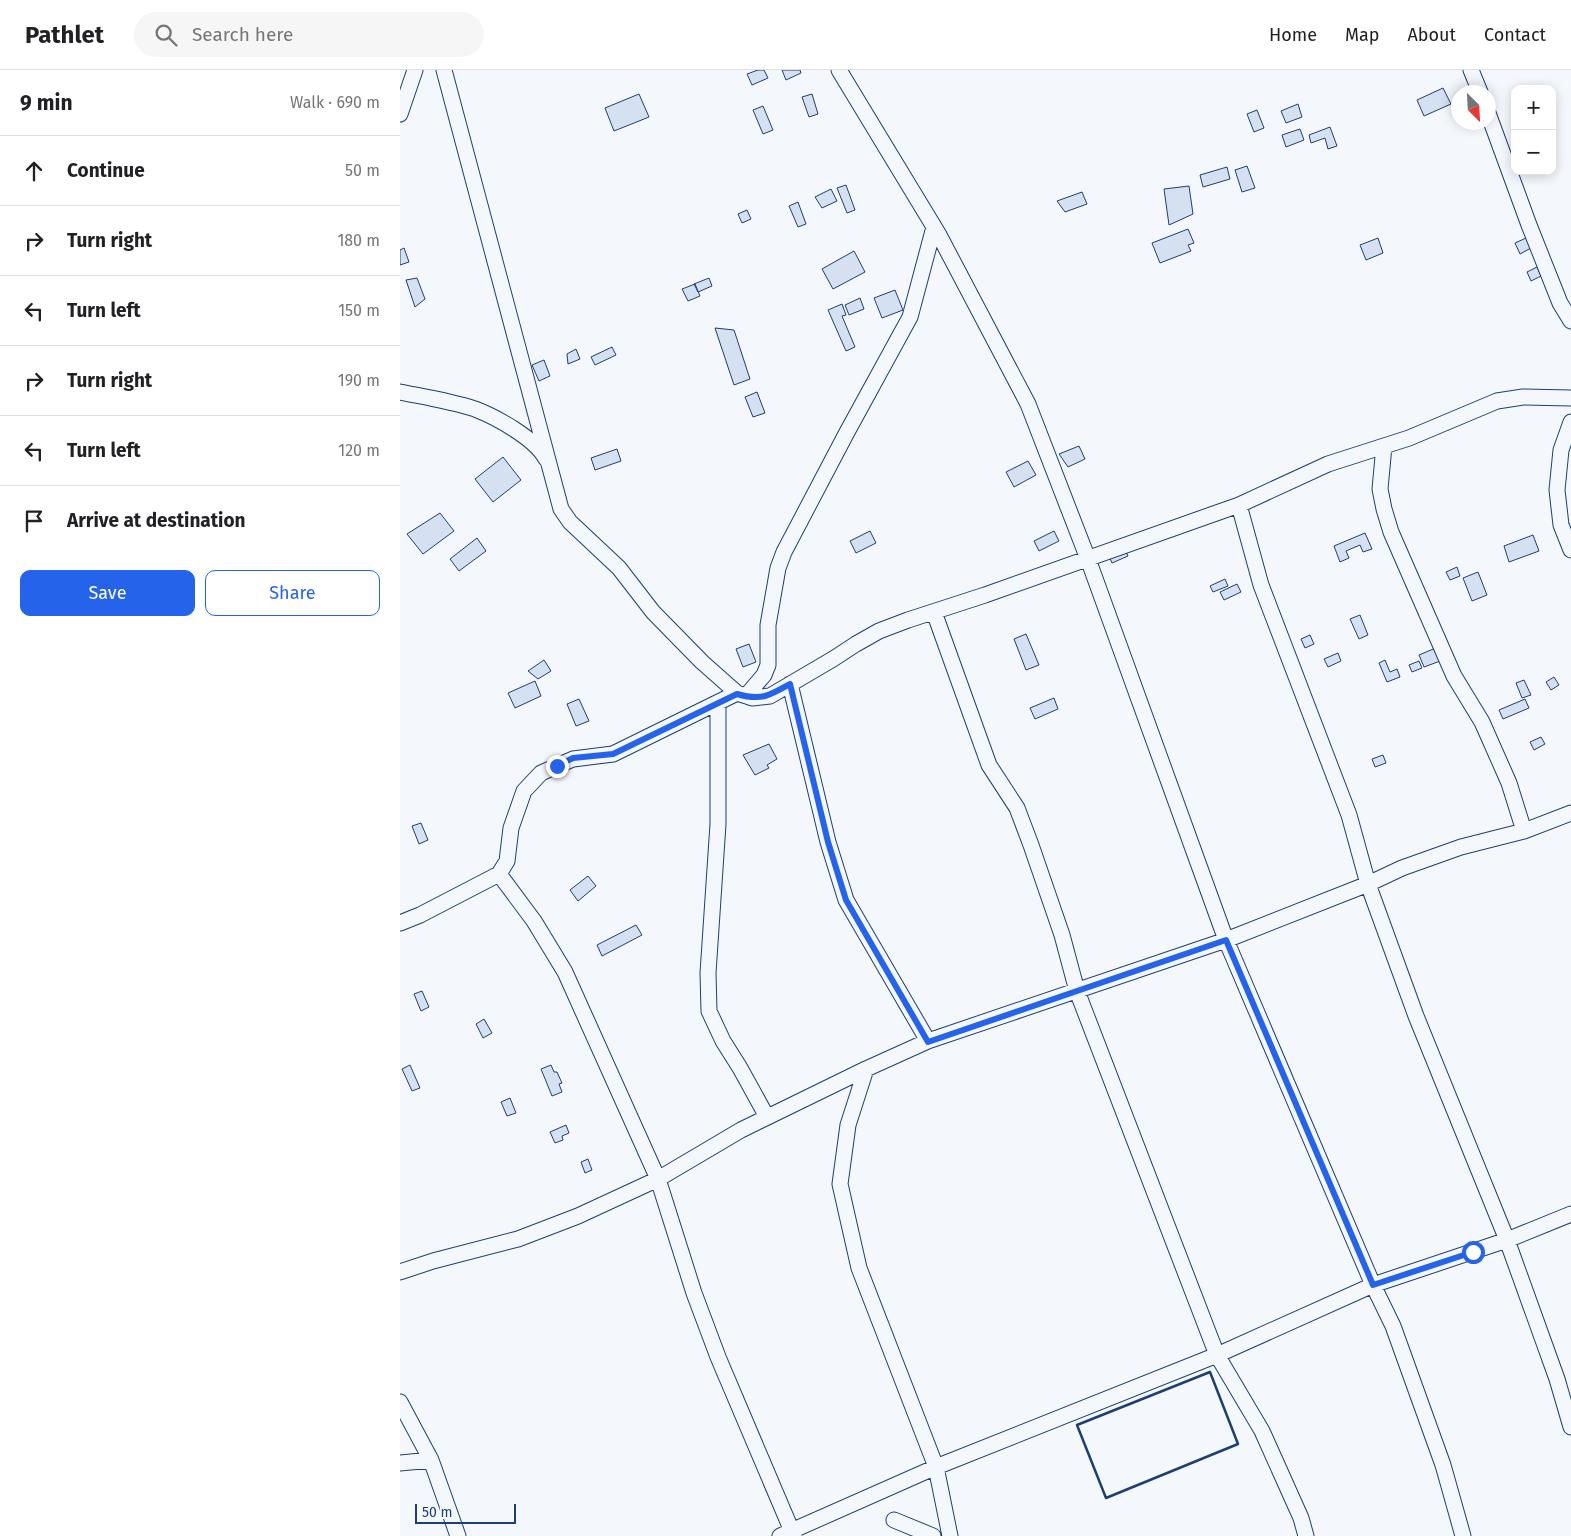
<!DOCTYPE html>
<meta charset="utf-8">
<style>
body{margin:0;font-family:"Fira Sans",sans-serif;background:#f6f6f6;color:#202124}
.controls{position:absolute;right:15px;top:15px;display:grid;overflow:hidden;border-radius:10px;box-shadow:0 2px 12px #0003}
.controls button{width:45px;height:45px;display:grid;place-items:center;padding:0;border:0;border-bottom:1px solid #e0e0e0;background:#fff;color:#202124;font:25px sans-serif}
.compass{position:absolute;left:1051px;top:15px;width:45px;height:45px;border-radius:50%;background:#fff;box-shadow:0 2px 12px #0003;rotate:156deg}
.scale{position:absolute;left:15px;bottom:12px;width:101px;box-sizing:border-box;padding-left:5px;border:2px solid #1d3f73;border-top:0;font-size:14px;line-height:18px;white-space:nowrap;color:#1d3f73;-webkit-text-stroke:4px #f4f7fb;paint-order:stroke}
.stop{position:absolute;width:15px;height:15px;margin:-11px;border:4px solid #2563eb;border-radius:50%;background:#fff}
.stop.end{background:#2563eb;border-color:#fff;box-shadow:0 1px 5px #0008}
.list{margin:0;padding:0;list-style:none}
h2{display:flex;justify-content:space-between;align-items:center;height:65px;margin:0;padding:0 20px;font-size:21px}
h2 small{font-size:16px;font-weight:400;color:#757577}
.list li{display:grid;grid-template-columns:32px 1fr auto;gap:15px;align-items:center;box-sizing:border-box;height:70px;padding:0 20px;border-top:1px solid #e0e0e0}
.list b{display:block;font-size:19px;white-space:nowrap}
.list em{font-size:16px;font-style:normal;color:#757577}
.actions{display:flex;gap:10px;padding:15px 20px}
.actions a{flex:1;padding:11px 0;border:1px solid #2563eb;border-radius:10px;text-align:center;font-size:18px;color:#2563eb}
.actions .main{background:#2563eb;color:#fff}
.icon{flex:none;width:28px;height:28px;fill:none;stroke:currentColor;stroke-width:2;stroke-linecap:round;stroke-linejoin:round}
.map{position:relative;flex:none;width:1171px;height:1466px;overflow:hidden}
header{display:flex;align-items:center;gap:30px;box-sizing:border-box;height:70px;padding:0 25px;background:#fff;border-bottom:1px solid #e0e0e0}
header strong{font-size:24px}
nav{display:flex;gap:28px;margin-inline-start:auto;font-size:18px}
.search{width:350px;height:45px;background:#f6f6f6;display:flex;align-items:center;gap:12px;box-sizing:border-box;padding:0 18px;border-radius:28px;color:#757577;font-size:19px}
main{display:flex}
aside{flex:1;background:#fff}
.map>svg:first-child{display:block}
</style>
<header>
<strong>Pathlet</strong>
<div class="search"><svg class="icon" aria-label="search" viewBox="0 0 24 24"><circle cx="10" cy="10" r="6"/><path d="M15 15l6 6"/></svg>Search here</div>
<nav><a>Home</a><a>Map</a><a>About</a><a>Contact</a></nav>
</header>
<main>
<aside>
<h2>9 min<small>Walk · 690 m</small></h2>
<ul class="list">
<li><svg class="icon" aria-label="ahead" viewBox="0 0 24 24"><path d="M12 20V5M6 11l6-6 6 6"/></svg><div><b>Continue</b></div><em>50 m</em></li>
<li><svg class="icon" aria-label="right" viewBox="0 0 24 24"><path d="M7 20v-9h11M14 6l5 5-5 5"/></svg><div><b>Turn right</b></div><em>180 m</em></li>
<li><svg class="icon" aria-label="left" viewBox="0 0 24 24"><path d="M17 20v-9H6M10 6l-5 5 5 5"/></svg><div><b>Turn left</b></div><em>150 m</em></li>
<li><svg class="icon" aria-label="right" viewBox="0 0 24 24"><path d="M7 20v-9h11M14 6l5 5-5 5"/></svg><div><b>Turn right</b></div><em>190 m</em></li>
<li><svg class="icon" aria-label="left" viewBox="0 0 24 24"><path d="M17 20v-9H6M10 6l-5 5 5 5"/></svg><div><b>Turn left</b></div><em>120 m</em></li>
<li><svg class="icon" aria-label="arrive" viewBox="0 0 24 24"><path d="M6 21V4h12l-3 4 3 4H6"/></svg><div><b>Arrive at destination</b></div></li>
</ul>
<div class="actions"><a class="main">Save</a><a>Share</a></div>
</aside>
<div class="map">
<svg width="1171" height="1466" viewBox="0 0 1171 1466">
<rect width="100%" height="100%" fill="#f4f7fb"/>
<path fill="#d5e0f0" stroke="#1d3f73" d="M 358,0 L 364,0 L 368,8 L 352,15 L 347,4 Z
M 382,0 L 400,0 L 401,3 L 386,10 Z
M 1043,18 L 1051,34 L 1024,46 L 1017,30 Z
M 239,24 L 249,47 L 214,61 L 205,38 Z
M 412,24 L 418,44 L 409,47 L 402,27 Z
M 898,34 L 902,47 L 886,53 L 881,41 Z
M 363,36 L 373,60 L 363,64 L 353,40 Z
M 857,40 L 864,58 L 854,62 L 847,44 Z
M 930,57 L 937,76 L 928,79 L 925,68 L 911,73 L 909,65 Z
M 900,59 L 904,70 L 886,77 L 882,65 Z
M 847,96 L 855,118 L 842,122 L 835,100 Z
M 827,97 L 830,109 L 803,117 L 800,105 Z
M 446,115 L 455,140 L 447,143 L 437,118 Z
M 789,116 L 793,144 L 769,155 L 764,119 Z
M 431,119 L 437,131 L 422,138 L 415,127 Z
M 682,122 L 687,134 L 665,142 L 657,131 Z
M 398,132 L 406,154 L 398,157 L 389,136 Z
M 347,140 L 351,149 L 342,153 L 338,144 Z
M 788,159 L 794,173 L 788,175 L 791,181 L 760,193 L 752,173 Z
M 978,168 L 983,183 L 966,190 L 960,175 Z
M 1126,168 L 1131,178 L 1120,184 L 1115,173 Z
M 4,178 L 9,192 L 0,195 L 0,180 Z
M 454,181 L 465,202 L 433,219 L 422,199 Z
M 1137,197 L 1141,206 L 1131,211 L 1127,202 Z
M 17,208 L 25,229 L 15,237 L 6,210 Z
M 309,208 L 312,216 L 298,222 L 294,214 Z
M 295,214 L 300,226 L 288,231 L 282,219 Z
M 495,220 L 503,240 L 482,248 L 474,228 Z
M 460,228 L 464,239 L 449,245 L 445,235 Z
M 442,234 L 446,245 L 442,246 L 455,277 L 446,281 L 428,240 Z
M 315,258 L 334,260 L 350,309 L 334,315 Z
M 212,277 L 216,285 L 195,295 L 191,287 Z
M 176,279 L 180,289 L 168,294 L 167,284 Z
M 144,290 L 150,306 L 139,311 L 132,295 Z
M 357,322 L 365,343 L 353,347 L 345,327 Z
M 679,376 L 685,389 L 668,397 L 659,384 Z
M 217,379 L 221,391 L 195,400 L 191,388 Z
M 103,387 L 121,410 L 93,432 L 75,409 Z
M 628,391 L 636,405 L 614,417 L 606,402 Z
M 40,443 L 54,461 L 23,484 L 7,464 Z
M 470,461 L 476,473 L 456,483 L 450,471 Z
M 654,461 L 659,471 L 639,481 L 634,471 Z
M 965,463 L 972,479 L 963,482 L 960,475 L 946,481 L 949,488 L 940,492 L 934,476 Z
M 1133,465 L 1139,481 L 1109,492 L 1104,476 Z
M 77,468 L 86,481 L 59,501 L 50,489 Z
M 725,479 L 728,486 L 712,493 L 709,486 Z
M 1057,497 L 1060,506 L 1050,510 L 1046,502 Z
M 1078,502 L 1087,525 L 1072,531 L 1063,508 Z
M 825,509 L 828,516 L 813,522 L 810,516 Z
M 837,514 L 841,522 L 824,530 L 820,522 Z
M 960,545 L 968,565 L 959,569 L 950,549 Z
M 626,564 L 639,595 L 626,600 L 614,569 Z
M 910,565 L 914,574 L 905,578 L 901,569 Z
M 349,574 L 356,592 L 343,597 L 336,579 Z
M 1038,577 L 1043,590 L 1024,597 L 1019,585 Z
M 938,583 L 941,591 L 928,597 L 924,589 Z
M 144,590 L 151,601 L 138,609 L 128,601 Z
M 985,590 L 990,602 L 997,599 L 1000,607 L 987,612 L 979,593 Z
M 1019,591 L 1022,598 L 1012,602 L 1009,595 Z
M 1154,607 L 1159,615 L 1151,620 L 1146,612 Z
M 1124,610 L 1131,625 L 1122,628 L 1116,613 Z
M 135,611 L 141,626 L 115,638 L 108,623 Z
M 654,628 L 658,639 L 635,649 L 630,638 Z
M 179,629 L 189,651 L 176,656 L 167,634 Z
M 1125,629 L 1129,638 L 1103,649 L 1099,640 Z
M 1141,667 L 1145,674 L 1134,680 L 1130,672 Z
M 369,674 L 377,689 L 367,695 L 369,698 L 355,705 L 343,685 Z
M 983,685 L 986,693 L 975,697 L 972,689 Z
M 21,753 L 28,770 L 19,774 L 12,756 Z
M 188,806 L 196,816 L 178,831 L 170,820 Z
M 236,855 L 242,865 L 202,886 L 197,875 Z
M 22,921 L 29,937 L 21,941 L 14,924 Z
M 84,949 L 92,963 L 83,968 L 76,954 Z
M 10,995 L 20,1018 L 12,1021 L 2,999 Z
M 151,995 L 154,1002 L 157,1002 L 162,1013 L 159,1014 L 162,1022 L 152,1026 L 141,999 Z
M 110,1028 L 116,1043 L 107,1046 L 101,1032 Z
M 166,1055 L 169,1063 L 162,1066 L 163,1070 L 155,1073 L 150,1062 Z
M 188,1089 L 192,1100 L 185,1103 L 181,1092 Z"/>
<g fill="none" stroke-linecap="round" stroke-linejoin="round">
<g stroke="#1d3f73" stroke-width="17">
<path id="minor" d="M 44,0 L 161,439 L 170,452 L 219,498 L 253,542 L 302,592 L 337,623 L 352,628 L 370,626 L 433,589 L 456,574 L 479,561 L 508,550 L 585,525 L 839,435 L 928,394 L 1009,368 L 1097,331 L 1123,327 L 1171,328
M 439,0 L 539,165 L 628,334 L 688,489 L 826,870 L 973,1215 L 993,1256 L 1043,1395 L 1063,1466
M 1071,0 L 1080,22
M 1088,43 L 1129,155 L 1160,233 L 1171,251
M 0,44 L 15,0
M 0,322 C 25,327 51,331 75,339 C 96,347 136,369 146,389
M 1171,352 L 1161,380 L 1157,420 L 1161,455 L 1171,480
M 984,376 L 980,419 L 984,439 L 991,462 L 1054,606 L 1082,652 L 1109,713 L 1124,761
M 839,435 L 861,515 L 949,745 L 968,814 L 1016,946 L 1107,1170 L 1157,1309 L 1171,1357
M 534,542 L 589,695 L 617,738 L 631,775 L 662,865 L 677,921 L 817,1285 L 862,1361 L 901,1448 L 906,1466
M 390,614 L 428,772 L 446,830 L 528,971
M 346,626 L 364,605 L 368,595 L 368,555 L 378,498 L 384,482 L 446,364 L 510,247 L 534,157
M 318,634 L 318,754 L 308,903 L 309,941 L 323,971 L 340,998 L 367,1047
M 99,804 L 134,851 L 165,902 L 258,1109 L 294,1223 L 318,1287 L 394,1466
M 0,853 L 20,845 L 99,804 L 107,791 L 111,758 L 124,721 L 141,703 L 173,689 L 213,684 L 337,623
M 466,999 L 448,1055 L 440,1114 L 459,1198 L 536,1397 L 550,1466
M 0,1202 L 33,1191 L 118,1169 L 178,1146 L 258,1109 L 341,1060 L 466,999 L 528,971 L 826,870 L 968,814 L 1002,798 L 1061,777 L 1124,761 L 1171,743
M 0,1332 L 31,1390 L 58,1466
M 0,1393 L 31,1390
M 494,1450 L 533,1466
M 380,1466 L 536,1397 L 817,1285 L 973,1215 L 1107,1170 L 1171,1144"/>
</g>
<use href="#minor" stroke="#f4f7fb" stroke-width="15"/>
<path stroke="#1d3f73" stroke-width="2.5" d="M 810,1302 L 838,1374 L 706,1428 L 677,1355 Z"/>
</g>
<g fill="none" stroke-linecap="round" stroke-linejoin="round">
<path stroke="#2563eb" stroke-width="6" d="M 157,696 L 173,688 L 213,684 L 337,624 C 361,631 369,626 390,614 L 428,772 L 446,830 L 528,972 L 826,870 L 973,1215 L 1073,1182"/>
</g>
</svg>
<div class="controls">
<button>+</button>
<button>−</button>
</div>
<svg class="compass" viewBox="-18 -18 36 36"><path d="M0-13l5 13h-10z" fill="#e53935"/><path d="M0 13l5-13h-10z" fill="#757577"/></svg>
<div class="scale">50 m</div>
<div class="stop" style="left:1073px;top:1182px"></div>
<div class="stop end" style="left:157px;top:696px"></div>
</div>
</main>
